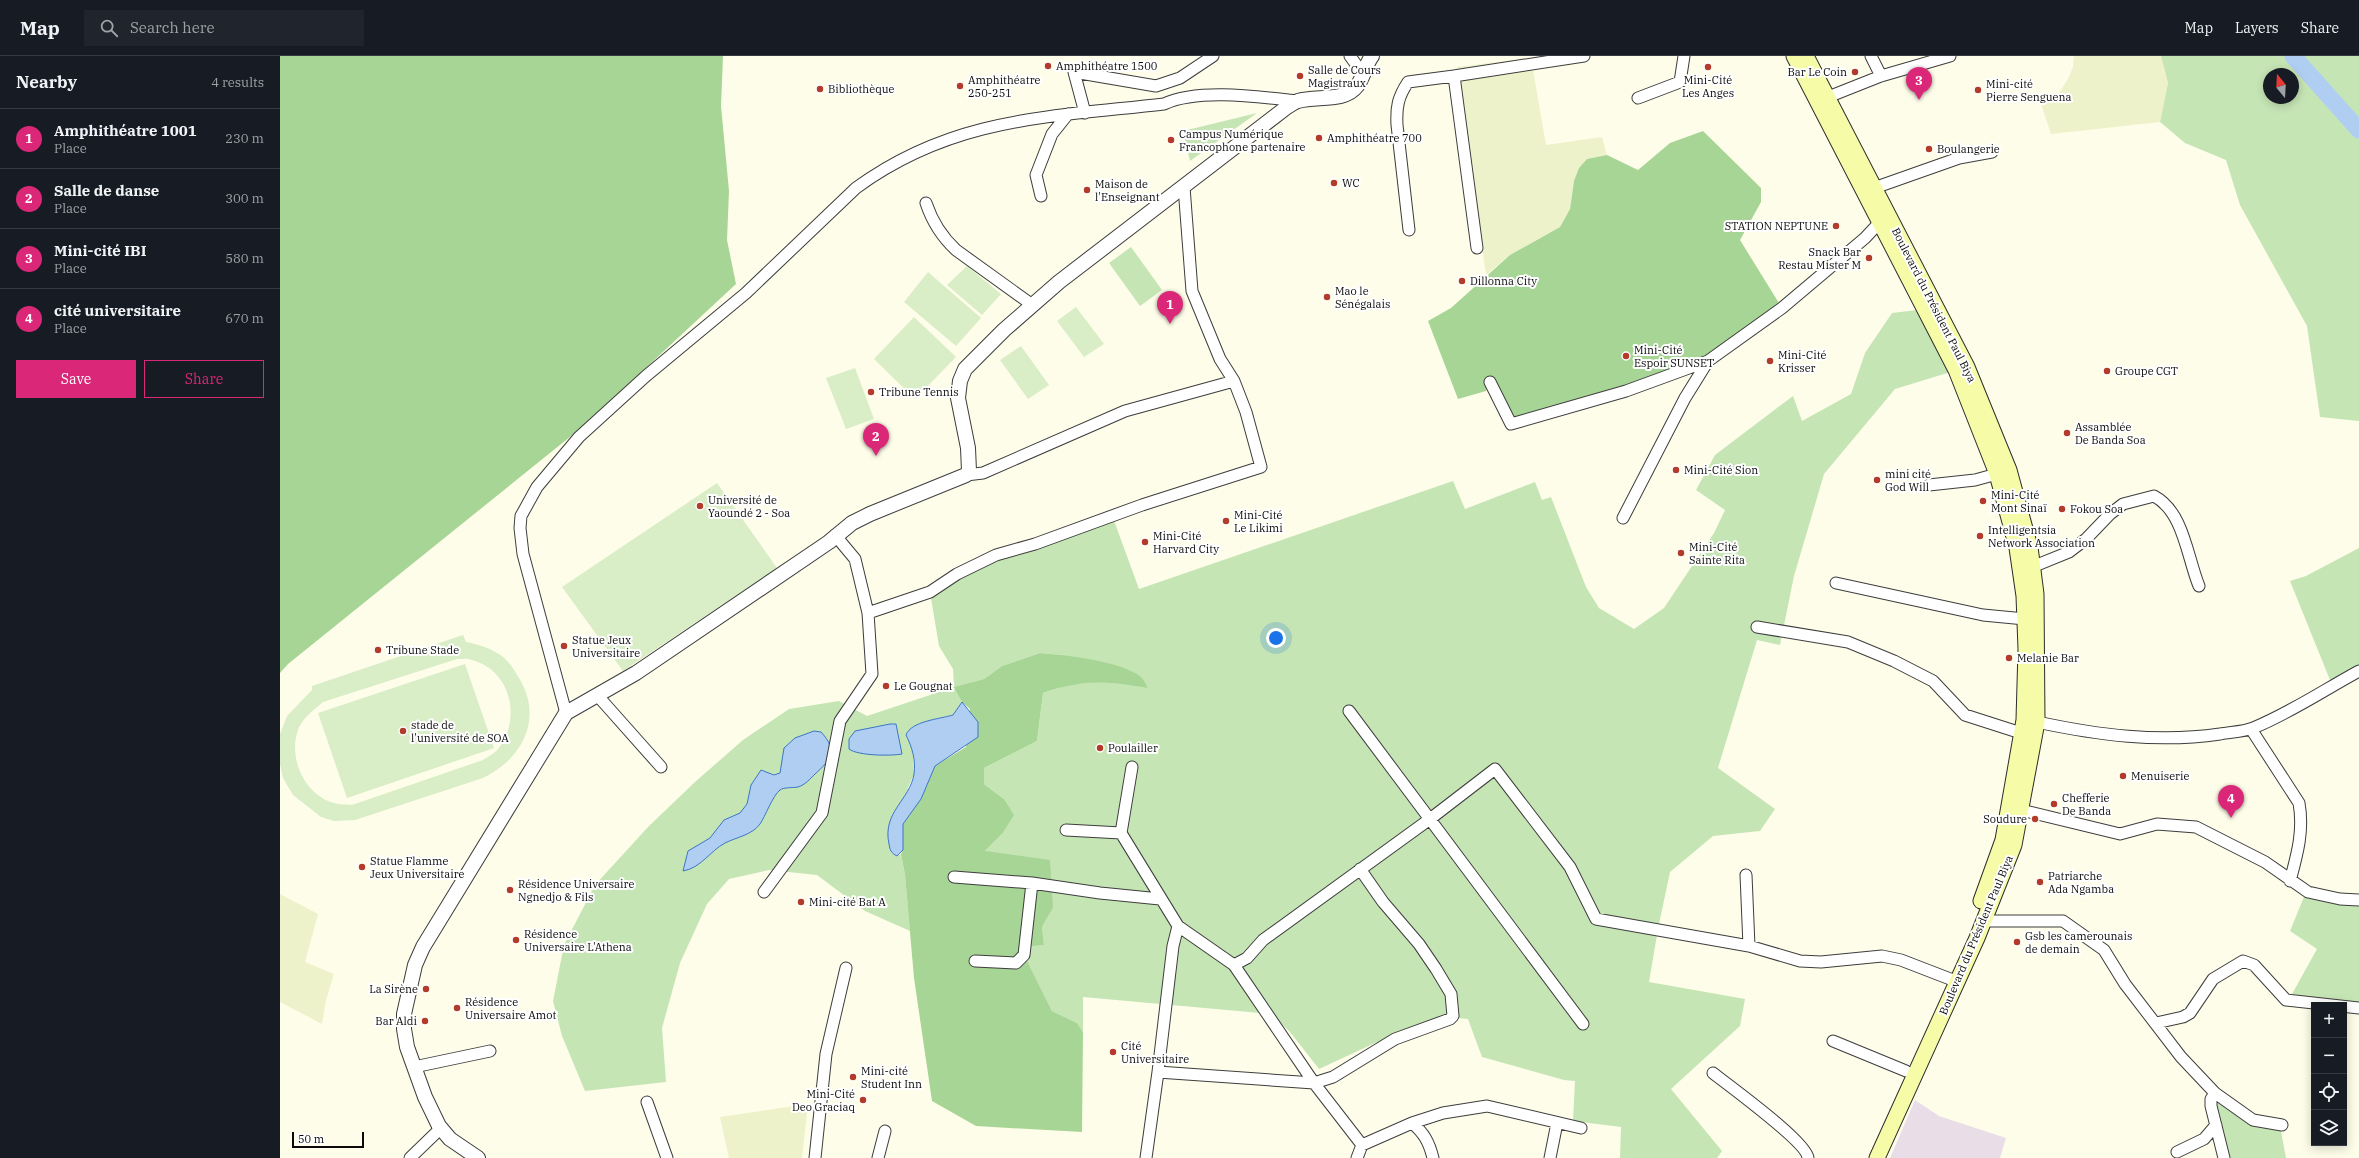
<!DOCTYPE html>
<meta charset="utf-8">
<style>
body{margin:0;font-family:"IBM Plex Serif",serif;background:#20242c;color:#f1f3f6}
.controls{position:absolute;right:12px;bottom:12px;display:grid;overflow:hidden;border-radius:0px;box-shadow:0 2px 10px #0003}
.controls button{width:36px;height:36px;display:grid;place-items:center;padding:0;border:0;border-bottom:1px solid #363941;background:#171b24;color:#f1f3f6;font:20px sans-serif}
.compass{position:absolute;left:1983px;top:12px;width:36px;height:36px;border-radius:50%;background:#171b24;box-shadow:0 2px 10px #0003;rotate:342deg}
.scale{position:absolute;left:12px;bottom:10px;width:72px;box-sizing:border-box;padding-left:4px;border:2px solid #0a0a0a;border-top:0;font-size:11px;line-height:14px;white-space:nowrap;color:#0a0a0a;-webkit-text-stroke:3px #fff;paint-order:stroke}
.you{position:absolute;left:996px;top:582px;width:14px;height:14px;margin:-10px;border:3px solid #fff;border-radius:50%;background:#1a73e8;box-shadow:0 0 0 6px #1a73e833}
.badge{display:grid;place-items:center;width:26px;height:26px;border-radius:50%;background:#db2777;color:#fff;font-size:13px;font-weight:700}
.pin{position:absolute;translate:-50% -33px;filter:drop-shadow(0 1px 2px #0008)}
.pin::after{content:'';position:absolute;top:21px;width:14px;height:12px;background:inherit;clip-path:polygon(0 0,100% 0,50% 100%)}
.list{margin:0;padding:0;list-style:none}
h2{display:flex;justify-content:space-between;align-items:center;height:52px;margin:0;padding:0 16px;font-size:17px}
h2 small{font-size:13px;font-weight:400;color:#9ea1a6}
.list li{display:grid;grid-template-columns:26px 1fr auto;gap:12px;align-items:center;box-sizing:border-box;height:60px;padding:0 16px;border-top:1px solid #363941}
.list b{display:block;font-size:15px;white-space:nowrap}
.list p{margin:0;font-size:13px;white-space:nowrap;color:#9ea1a6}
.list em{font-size:13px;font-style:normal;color:#9ea1a6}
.actions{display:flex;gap:8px;padding:12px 16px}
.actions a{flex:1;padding:9px 0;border:1px solid #db2777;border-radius:0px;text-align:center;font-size:14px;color:#db2777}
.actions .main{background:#db2777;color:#fff}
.icon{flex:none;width:22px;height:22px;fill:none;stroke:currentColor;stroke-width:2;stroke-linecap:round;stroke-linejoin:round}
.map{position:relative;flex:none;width:2079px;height:1102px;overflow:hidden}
header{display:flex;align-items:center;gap:24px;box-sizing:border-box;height:56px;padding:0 20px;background:#171b24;border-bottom:1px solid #363941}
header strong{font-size:19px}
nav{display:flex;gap:22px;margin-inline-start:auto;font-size:14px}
.search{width:280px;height:36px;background:#20242c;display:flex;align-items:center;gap:10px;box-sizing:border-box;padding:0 14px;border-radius:0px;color:#9ea1a6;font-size:15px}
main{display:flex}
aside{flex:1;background:#171b24}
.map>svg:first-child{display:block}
</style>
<header>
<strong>Map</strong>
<div class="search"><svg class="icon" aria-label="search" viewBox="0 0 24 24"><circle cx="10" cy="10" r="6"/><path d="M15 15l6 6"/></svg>Search here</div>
<nav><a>Map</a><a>Layers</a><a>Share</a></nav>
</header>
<main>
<aside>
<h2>Nearby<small>4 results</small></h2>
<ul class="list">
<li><span class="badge">1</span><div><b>Amphithéatre 1001</b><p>Place</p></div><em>230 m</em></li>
<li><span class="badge">2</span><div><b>Salle de danse</b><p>Place</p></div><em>300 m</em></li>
<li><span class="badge">3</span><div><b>Mini-cité IBI</b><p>Place</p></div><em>580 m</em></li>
<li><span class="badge">4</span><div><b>cité universitaire</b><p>Place</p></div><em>670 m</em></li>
</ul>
<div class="actions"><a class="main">Save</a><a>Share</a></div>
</aside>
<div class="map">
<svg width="2079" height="1102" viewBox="0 0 2079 1102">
<rect width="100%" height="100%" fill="#fefde9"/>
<path fill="#e9dee8" d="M 1635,1044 L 1659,1060 L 1726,1082 L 1720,1102 L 1610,1102 Z"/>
<path fill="#eef2cb" d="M 1794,0 L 1881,0 L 1888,27 L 1880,66 L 1771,78 L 1761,48 L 1777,40 L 1788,23 L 1793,11 Z
M 1251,2 L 1266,89 L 1322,81 L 1327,99 L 1307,103 L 1294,125 L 1290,153 L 1280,171 L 1230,199 L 1206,219 L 1177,11 Z
M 0,838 L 38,858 L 25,906 L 54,918 L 46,944 L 42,968 L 0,946 Z
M 528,1048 L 522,1102 L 449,1102 L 440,1061 Z"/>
<path fill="#c6e5b5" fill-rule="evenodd" d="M 1881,0 L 2079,0 L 2079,365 L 2040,361 L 2027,270 L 1960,149 L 1946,104 L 1905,87 L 1880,66 L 1888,27 ZM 1989,18 L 2013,18 L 2013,42 L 1989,42 Z
M 977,57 L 910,105 L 903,75 Z
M 851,191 L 882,234 L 860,250 L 829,207 Z
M 1637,254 L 1687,311 L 1615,333 L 1544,418 L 1514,520 L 1500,589 L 1477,584 L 1438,712 L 1495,753 L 1480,775 L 1433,780 L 1390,816 L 1378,873 L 1369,926 L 1465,943 L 1460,970 L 1391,1033 L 1442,1095 L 1437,1102 L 1340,1102 L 1341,1071 L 1293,1065 L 1295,1025 L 1284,1024 L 1202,1001 L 1188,963 L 1164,961 L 1095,987 L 1039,1013 L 1010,976 L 991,958 L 803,941 L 803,976 L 797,967 L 772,955 L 739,890 L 764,889 L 762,871 L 773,852 L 705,795 L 722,778 L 724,743 L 704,728 L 704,712 L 757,685 L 763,637 L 792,628 L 826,625 L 868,631 L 782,599 L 760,597 L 722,610 L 704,623 L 675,631 L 682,646 L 673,659 L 637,669 L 626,679 L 633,693 L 634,718 L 628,732 L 617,800 L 621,798 L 625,819 L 630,875 L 585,855 L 537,819 L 489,814 L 449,823 L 427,848 L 400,907 L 382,972 L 386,1026 L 305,1035 L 282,980 L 273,945 L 284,889 L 315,829 L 368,771 L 415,726 L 463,684 L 509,653 L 559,645 L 587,660 L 674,631 L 673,613 L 659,590 L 650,536 L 677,518 L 832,459 L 859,533 L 1173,425 L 1185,453 L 1255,426 L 1262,444 L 1271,441 L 1306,531 L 1319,552 L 1354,573 L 1384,552 L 1434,477 L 1445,454 L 1416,434 L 1435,399 L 1513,340 L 1522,365 L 1571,338 L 1585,297 L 1612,257 Z
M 2079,492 L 2079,615 L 2052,629 L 2010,525 L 2026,520 Z
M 2028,831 L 2079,845 L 2079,950 L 2012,938 L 2037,893 L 2010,875 Z
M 1935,1037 L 1973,1064 L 2000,1070 L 2006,1102 L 1943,1102 L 1936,1068 Z"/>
<path fill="#a7d595" d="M 0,0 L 443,0 L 441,50 L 449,135 L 447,184 L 456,228 L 301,372 L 8,608 L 0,617 Z
M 1423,75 L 1481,132 L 1481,146 L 1460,184 L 1502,252 L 1433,302 L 1231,368 L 1210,326 L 1206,335 L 1178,343 L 1148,265 L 1171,252 L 1230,199 L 1280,171 L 1290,153 L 1294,125 L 1299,112 L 1307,103 L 1327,99 L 1358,114 L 1390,87 Z
M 760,597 C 785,599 842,605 861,621 C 864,624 866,629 868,632 C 825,625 806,623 763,637 L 757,685 L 704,712 L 704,728 L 724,743 L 734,759 L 722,778 L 705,795 L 770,804 L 773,852 L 762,871 L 764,889 L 740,891 L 772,955 L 797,967 L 803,976 L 802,1076 L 696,1070 L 652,1045 L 634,922 L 625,819 L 621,798 L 623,794 L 623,768 L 641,743 L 655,710 L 686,691 L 690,653 L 682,646 L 674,631 L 704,623 L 722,610 Z"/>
<path fill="#d9edc6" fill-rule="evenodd" d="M 687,210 L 721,238 L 702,259 L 667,229 Z
M 648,216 L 701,262 L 676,290 L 624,246 Z
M 796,251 L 824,288 L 804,301 L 777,265 Z
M 634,261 L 676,301 L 635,343 L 594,303 Z
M 741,290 L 769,329 L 748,343 L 720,304 Z
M 575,312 L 594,363 L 566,373 L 546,322 Z
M 437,427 L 497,512 L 343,615 L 282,531 Z
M 183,579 L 186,586 C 196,588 208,591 217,597 C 227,602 233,612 239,622 C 264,663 242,703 203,722 L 75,764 L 54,765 L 41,761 L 13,739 L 3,722 L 0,708 L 0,678 L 7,660 L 32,634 L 32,630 ZM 177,603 C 182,603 188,602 192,604 C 231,614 242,663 218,693 C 215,697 208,701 203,704 L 72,749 C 66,748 59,749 54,747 C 24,739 8,701 18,674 C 22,662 34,654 43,646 Z
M 185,608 L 214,692 L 67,742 L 38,657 Z"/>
<path fill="#b0cef2" stroke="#3b76c6" d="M 682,646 L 698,666 L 698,681 L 655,710 L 641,743 L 623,768 L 623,794 L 617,800 C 611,797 610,794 609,788 C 602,756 630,744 634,718 C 636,704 632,691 626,679 C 631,665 660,663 673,659 Z
M 610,668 L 616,668 L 622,698 C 612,700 578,700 569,693 L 569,683 L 575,675 Z
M 534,675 L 541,676 C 558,694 551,704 535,718 C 530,723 525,729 518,731 C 513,732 504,731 500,734 C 493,739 485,761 480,768 C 472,779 457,781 445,787 C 430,795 421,812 403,815 L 408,795 L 430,782 L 444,764 L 460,757 L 467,748 L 471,729 L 481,714 L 494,719 L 500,717 L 504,692 L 515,682 Z"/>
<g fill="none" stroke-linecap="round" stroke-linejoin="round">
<path stroke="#b0cef2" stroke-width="17" d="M 2013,0 L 2079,74"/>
<g stroke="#3d3d3d" stroke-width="13">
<path id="minor" d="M 1070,0 L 1083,18
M 1591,0 L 1601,20
M 1548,41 L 1601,20 L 1670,0
M 1358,42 L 1400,26 L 1404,0
M 805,57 L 794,16 L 876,30 L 900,22 L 933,0
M 1594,132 L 1679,102 L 1712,96
M 761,140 L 756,119 L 772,78 L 788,58
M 646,147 C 652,165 662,181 676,194 L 751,248
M 1129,174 L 1117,69 C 1116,51 1118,41 1128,26 L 1174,20
M 1197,192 L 1174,20 L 1304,0
M 1210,326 L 1231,368 L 1346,335 L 1428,305 L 1502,252 L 1585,182 L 1599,167
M 686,419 L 703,417 L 845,355 L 954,325
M 1649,429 L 1695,424 L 1717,418
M 1343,462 L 1405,342 L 1428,305
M 555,479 L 575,503 L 588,557 L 650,536 L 677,518 L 716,499 L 755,488 L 862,449 L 981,411 L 966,356 L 954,325 L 940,303 L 912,235 L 904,131
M 1747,513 L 1789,496 L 1806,483 L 1830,458 L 1843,448 L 1874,440 C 1904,456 1907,501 1919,530
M 1556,527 L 1703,559 L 1745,563
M 1477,571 L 1568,586 L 1614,605 L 1653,625 L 1685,659 L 1741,677
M 317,639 L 381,711
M 1069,655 L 1303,968
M 286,657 L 243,498 L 240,472 L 241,460 L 257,431 L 299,381 L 366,320 L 466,237 L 576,132 C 673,61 770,61 884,48 C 919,32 980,41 1018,45
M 1757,666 C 1818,679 1878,687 1940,678 C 1950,676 1963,676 1973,672 C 2010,657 2044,634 2079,615
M 1971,673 L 2019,747 C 2024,775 2017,799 2010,825
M 852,711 L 841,777 L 898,870 L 954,909 L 1034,1027 L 1053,1021 L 1115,983 L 1170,963 L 1173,960 L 1171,938 L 1156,913 L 1139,888 L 1103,846 L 1080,813
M 1741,754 L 1840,778 L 1877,768 L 1916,771 L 1985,806 L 2028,836 L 2060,843 L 2079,844
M 786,774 L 841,777
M 1466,819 L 1469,890
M 674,821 L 752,827 L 820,837 L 880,843
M 484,836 L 542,757 L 560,665 L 592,618 L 588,557
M 1704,865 L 1783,865 L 1824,894 L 1845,928 L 1901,1001 L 1935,1037 L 1973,1064 L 2002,1069
M 695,905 L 736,907 L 744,899 L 752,827
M 954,909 L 967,902 L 983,884 L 1150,763 L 1215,713 L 1290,811 L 1316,863 L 1469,890 L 1520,905 L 1541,906 L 1602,900 L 1621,904 L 1678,926
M 1876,967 L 1903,961 L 1910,957 L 1933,923 L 1963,905 L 1974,909 L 2006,944 L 2079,952
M 1553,985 L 1626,1015
M 134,1011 L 210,995
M 878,1016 L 893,890 L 898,870
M 1433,1017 C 1449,1030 1527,1086 1528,1102
M 1935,1037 L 1931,1043 L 1931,1050 L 1944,1102
M 367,1046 L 387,1102
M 1132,1067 C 1144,1077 1149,1086 1153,1102
M 1897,1096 L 1924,1083 L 1936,1069
M 130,1102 L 161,1072
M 535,1102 L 546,998 L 566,912
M 598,1102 L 605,1075
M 866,1102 L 878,1016 L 1034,1027 L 1082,1089 L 1132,1067 L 1163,1057 L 1207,1050 L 1301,1072
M 1077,1102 L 1082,1089
M 1270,1102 L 1277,1067"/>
</g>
<g stroke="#3d3d3d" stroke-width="16">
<path id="tertiary" d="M 198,1102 L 170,1083 L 159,1070 L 145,1041 L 127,991 L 124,973 L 124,958 L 135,909 L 143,891 L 286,657 L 356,617 L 549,486 L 572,467 L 590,458 L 686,419 L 689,415 L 688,392 L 678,342 L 680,325 L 685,313 L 724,274 L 779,226 L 1007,51 C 1011,49 1014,46 1018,45 C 1036,39 1064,47 1077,30 C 1084,21 1085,9 1092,0"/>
</g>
<g stroke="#2c2c2c" stroke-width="17">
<path id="secondary" d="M 1514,0 L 1676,314 L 1717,418 L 1737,492 L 1744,540 L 1746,593 L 1744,664 L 1723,784 L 1701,845
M 1526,0 L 1687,311 L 1729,414 L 1750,491 L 1756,538 L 1757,666 L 1734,789 L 1697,882 L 1597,1102"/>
</g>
<use href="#minor" stroke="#fff" stroke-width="11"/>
<use href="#tertiary" stroke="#fff" stroke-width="14"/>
<use href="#secondary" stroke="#f6fba7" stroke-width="15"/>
</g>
<g fill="#b23b2a" stroke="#fff" stroke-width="1.5">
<circle cx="768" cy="10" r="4"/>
<circle cx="1428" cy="11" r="4"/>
<circle cx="1575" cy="16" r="4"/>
<circle cx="1020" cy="20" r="4"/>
<circle cx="680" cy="30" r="4"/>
<circle cx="540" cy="33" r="4"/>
<circle cx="1698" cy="34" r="4"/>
<circle cx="1039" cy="82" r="4"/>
<circle cx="891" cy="84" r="4"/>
<circle cx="1649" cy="93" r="4"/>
<circle cx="1054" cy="127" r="4"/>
<circle cx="807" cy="134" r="4"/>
<circle cx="1556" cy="170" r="4"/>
<circle cx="1589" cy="202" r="4"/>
<circle cx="1182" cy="225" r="4"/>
<circle cx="1047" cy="241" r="4"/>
<circle cx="1346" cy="300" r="4"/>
<circle cx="1490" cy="305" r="4"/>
<circle cx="1827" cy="315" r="4"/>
<circle cx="591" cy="336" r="4"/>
<circle cx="1787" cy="377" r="4"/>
<circle cx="1396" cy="414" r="4"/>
<circle cx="1597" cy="424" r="4"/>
<circle cx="1703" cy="445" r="4"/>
<circle cx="420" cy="450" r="4"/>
<circle cx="1782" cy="453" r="4"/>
<circle cx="946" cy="465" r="4"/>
<circle cx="1700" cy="480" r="4"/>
<circle cx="865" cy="486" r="4"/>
<circle cx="1401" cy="497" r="4"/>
<circle cx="284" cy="590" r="4"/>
<circle cx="98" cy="594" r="4"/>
<circle cx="1729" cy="602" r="4"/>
<circle cx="606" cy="630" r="4"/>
<circle cx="123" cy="675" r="4"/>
<circle cx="820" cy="692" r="4"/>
<circle cx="1843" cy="720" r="4"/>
<circle cx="1774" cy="748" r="4"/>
<circle cx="1755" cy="763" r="4"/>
<circle cx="82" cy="811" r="4"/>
<circle cx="1760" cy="826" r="4"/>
<circle cx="230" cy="834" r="4"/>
<circle cx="521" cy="846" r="4"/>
<circle cx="236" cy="884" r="4"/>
<circle cx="1737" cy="886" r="4"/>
<circle cx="146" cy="933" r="4"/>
<circle cx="177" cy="952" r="4"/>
<circle cx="145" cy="965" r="4"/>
<circle cx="833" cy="996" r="4"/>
<circle cx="573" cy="1021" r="4"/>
<circle cx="583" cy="1044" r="4"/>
</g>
<g text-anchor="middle" stroke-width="4" stroke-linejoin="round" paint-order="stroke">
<g font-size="11" fill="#0a0a0a" stroke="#fff" text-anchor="start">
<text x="776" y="14">Amphithéatre 1500</text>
<text x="1028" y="18">Salle de Cours<tspan x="1028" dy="13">Magistraux</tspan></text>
<text x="1567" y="20" text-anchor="end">Bar Le Coin</text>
<text x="688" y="28">Amphithéatre<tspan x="688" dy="13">250-251</tspan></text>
<text x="1428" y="28" text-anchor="middle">Mini-Cité<tspan x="1428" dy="13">Les Anges</tspan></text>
<text x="1706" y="32">Mini-cité<tspan x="1706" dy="13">Pierre Senguena</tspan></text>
<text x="548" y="37">Bibliothèque</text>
<text x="899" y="82">Campus Numérique<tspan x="899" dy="13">Francophone partenaire</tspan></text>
<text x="1047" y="86">Amphithéatre 700</text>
<text x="1657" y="97">Boulangerie</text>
<text x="1062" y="131">WC</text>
<text x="815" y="132">Maison de<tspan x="815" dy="13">l'Enseignant</tspan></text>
<text x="1548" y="174" text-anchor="end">STATION NEPTUNE</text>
<text x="1581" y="200" text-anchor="end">Snack Bar<tspan x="1581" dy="13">Restau Mister M</tspan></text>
<text x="1190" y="229">Dillonna City</text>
<text x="1055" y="239">Mao le<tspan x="1055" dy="13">Sénégalais</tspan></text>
<text x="1354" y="298">Mini-Cité<tspan x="1354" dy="13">Espoir SUNSET</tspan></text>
<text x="1498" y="303">Mini-Cité<tspan x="1498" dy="13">Krisser</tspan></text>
<text x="1835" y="319">Groupe CGT</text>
<text x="599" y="340">Tribune Tennis</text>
<text x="1795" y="375">Assamblée<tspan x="1795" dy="13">De Banda Soa</tspan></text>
<text x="1404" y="418">Mini-Cité Sion</text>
<text x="1605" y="422">mini cité<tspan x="1605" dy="13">God Will</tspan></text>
<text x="1711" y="443">Mini-Cité<tspan x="1711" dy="13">Mont Sinaï</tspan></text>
<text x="428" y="448">Université de<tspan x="428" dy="13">Yaoundé 2 - Soa</tspan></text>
<text x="1790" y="457">Fokou Soa</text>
<text x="954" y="463">Mini-Cité<tspan x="954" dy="13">Le Likimi</tspan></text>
<text x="1708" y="478">Intelligentsia<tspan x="1708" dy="13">Network Association</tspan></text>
<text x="873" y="484">Mini-Cité<tspan x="873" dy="13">Harvard City</tspan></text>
<text x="1409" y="495">Mini-Cité<tspan x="1409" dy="13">Sainte Rita</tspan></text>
<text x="292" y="588">Statue Jeux<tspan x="292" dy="13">Universitaire</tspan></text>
<text x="106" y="598">Tribune Stade</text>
<text x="1737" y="606">Melanie Bar</text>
<text x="614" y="634">Le Gougnat</text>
<text x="131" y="673">stade de<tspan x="131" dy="13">l'université de SOA</tspan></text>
<text x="828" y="696">Poulailler</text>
<text x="1851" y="724">Menuiserie</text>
<text x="1782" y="746">Chefferie<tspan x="1782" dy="13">De Banda</tspan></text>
<text x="1747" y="767" text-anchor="end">Soudure</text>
<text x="90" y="809">Statue Flamme<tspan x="90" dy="13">Jeux Universitaire</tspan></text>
<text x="1768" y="824">Patriarche<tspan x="1768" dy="13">Ada Ngamba</tspan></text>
<text x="238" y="832">Résidence Universaire<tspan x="238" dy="13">Ngnedjo &amp; Fils</tspan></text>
<text x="529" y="850">Mini-cité Bat A</text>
<text x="244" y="882">Résidence<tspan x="244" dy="13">Universaire L'Athena</tspan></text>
<text x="1745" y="884">Gsb les camerounais<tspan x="1745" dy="13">de demain</tspan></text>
<text x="138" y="937" text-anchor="end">La Sirène</text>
<text x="185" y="950">Résidence<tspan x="185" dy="13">Universaire Amot</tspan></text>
<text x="137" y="969" text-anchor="end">Bar Aldi</text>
<text x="841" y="994">Cité<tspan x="841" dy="13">Universitaire</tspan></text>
<text x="581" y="1019">Mini-cité<tspan x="581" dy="13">Student Inn</tspan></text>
<text x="575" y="1042" text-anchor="end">Mini-Cité<tspan x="575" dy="13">Deo Graciaq</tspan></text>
</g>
<g font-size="11" fill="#0a0a0a" stroke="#fff">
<text transform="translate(1654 249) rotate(63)" y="4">Boulevard du Président Paul Biya</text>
<text transform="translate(1696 879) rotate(-67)" y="4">Boulevard du Président Paul Biya</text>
</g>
</g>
</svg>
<div class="controls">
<button>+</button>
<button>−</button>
<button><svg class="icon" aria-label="locate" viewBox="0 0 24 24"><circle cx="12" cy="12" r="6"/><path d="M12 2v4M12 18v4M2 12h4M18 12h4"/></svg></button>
<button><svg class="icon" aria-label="layers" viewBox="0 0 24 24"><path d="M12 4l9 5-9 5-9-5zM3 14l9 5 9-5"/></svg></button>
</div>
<svg class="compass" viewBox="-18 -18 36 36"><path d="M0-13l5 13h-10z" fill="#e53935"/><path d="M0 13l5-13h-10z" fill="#9ea1a6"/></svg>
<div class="scale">50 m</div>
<div class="you"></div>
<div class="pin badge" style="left:890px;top:268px">1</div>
<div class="pin badge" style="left:596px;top:400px">2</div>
<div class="pin badge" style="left:1639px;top:44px">3</div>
<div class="pin badge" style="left:1951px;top:762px">4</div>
</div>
</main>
